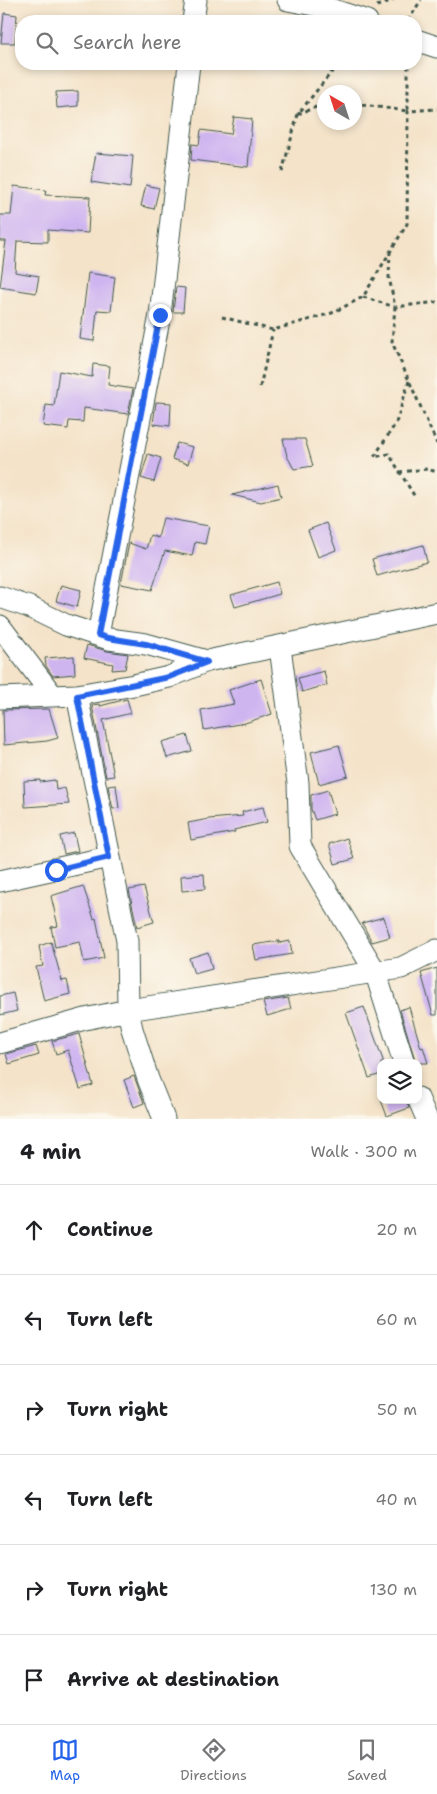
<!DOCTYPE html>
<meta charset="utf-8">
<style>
body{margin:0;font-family:"Shantell Sans",sans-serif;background:#f6f6f6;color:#202124}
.controls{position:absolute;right:15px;bottom:15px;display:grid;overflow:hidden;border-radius:10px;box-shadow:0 2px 8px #0003}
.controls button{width:45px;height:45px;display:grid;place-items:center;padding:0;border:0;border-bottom:1px solid #e0e0e0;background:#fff;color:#202124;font:25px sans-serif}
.compass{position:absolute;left:317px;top:85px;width:45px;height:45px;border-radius:50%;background:#fff;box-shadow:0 2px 8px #0003;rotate:321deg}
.stop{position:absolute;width:15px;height:15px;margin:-11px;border:4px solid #2563eb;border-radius:50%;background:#fff}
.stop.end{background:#2563eb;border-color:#fff;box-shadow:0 1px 5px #0008}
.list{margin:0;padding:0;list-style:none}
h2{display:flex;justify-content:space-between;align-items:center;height:65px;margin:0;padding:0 20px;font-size:21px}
h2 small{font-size:16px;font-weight:400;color:#757577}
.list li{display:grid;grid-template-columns:32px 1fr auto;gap:15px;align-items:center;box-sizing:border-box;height:90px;padding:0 20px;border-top:1px solid #e0e0e0}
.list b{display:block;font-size:19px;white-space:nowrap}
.list em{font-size:16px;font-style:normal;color:#757577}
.icon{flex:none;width:28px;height:28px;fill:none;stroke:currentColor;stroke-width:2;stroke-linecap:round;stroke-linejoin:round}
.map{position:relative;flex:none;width:437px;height:1119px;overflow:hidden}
.search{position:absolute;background:#fff;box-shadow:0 2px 8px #0003;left:15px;right:15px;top:15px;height:55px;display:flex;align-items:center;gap:12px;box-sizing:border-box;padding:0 18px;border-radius:20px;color:#757577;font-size:19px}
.sheet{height:605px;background:#fff}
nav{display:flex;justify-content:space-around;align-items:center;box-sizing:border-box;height:70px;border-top:1px solid #e0e0e0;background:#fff;font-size:14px;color:#757577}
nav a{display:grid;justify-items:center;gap:2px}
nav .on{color:#2563eb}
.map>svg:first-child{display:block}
</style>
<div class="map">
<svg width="437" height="1119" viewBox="0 0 437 1119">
<rect width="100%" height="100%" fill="#fbf7ec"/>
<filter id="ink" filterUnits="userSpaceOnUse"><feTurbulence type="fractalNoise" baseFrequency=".02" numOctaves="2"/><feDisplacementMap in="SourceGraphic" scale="10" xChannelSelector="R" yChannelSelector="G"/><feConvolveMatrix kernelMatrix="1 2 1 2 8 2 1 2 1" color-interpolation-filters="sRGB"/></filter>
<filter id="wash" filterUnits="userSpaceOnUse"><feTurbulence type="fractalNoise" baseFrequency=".0096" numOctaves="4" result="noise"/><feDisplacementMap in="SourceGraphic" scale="20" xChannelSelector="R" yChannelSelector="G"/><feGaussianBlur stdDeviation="1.12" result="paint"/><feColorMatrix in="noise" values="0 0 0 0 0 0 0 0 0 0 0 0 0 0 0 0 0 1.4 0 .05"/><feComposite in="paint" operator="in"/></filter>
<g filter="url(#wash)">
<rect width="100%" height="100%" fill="#f4e3c9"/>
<g id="blocks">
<path fill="#cfb5f0" d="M 4,13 L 17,15 L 15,43 L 1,43 Z
M 78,91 L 78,106 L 57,108 L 56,92 Z
M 234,117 L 252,119 L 248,167 L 191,160 L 192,144 L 199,145 L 201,130 L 231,134 Z
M 96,153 L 133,156 L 130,188 L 91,182 Z
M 146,185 L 159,188 L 154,209 L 141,206 Z
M 14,186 L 46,190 L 45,195 L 90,197 L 88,233 L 48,230 L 48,242 L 17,241 L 15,272 L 39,276 L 36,293 L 0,287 L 6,241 L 0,241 L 0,215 L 11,215 Z
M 88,273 L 115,277 L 111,311 L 97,310 L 94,341 L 80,339 Z
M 176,287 L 185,288 L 183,312 L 173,312 Z
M 93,364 L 110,366 L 108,385 L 133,389 L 128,414 L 84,408 L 83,422 L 69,421 L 68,429 L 43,426 L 46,405 L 54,406 L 59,371 L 92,377 Z
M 156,402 L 171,403 L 170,426 L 153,424 Z
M 283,439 L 305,439 L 313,466 L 294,469 L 287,456 Z
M 177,443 L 193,447 L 188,464 L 172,459 Z
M 148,454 L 161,458 L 154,482 L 141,478 Z
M 278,484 L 281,497 L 261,502 L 232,495 Z
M 163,518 L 209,526 L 205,544 L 195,542 L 192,556 L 165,551 L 152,590 L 121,584 L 129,543 L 146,549 L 150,535 L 158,538 Z
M 326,523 L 336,550 L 318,557 L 308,530 Z
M 423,545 L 427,562 L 377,576 L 372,559 Z
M 277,582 L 280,594 L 235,607 L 231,595 Z
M 61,585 L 81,590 L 77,607 L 56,601 Z
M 87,645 L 107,651 L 128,654 L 125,669 L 112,670 L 113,664 L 84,658 Z
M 74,656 L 75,674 L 53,676 L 46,666 L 45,658 Z
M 324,671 L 327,685 L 302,692 L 298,678 Z
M 261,679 L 272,714 L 245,723 L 204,730 L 201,710 L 234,704 L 229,690 Z
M 127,699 L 131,713 L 103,720 L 114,776 L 106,777 L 92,705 L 100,704 L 100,706 Z
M 49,709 L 58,738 L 47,741 L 4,745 L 3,710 Z
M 187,735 L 192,751 L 167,758 L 162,742 Z
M 339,745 L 348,776 L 319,784 L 311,752 Z
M 40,780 L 40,782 L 55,780 L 56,790 L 65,788 L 69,804 L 25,807 L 24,781 Z
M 116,785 L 119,808 L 113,809 L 108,786 Z
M 328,790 L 335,814 L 315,820 L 311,809 L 311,795 Z
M 263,807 L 267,822 L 234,830 L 235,832 L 191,840 L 188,823 L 209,819 L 243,816 L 242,812 Z
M 74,833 L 78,851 L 64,854 L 60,836 Z
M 347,838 L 354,859 L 335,864 L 329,844 Z
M 204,874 L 205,889 L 182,891 L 181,876 Z
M 83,886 L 94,919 L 96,918 L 104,958 L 84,962 L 80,942 L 55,947 L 51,927 L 58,926 L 51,896 Z
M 144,887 L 154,922 L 137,927 L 129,890 Z
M 384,917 L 390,937 L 372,942 L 362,923 Z
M 279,941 L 279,943 L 290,941 L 292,954 L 256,960 L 253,945 Z
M 51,942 L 62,981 L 67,980 L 70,994 L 44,1001 L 36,967 L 43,966 L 39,946 Z
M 208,952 L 212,969 L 194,974 L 189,958 Z
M 437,968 L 437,1015 L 433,1015 L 421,973 Z
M 13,993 L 17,1011 L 0,1015 L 0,996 Z
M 288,998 L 291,1009 L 267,1016 L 263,1002 Z
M 364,1007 L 384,1063 L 381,1063 L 381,1074 L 369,1078 L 346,1013 Z
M 409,1007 L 421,1048 L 423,1047 L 428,1063 L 416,1063 L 400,1010 Z
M 79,1034 L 93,1085 L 80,1089 L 68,1050 L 56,1054 L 52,1041 Z
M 36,1046 L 39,1055 L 9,1064 L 6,1054 Z
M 134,1076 L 144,1103 L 134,1107 L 124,1080 Z
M 381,1100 L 406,1100 L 409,1108 L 387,1116 Z"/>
</g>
</g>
<g filter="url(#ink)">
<use href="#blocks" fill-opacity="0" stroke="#3f564a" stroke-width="1"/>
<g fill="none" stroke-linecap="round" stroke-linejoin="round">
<g stroke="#3f564a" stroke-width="23">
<path id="street" d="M 288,0 L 324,7 L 367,21
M 193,21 L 196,0
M 416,40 L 437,47
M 0,597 L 29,607 L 66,625 L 109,639 L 146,644 L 207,661
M 0,626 L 53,696
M 98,635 L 160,315 L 189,64
M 280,647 L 298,783 L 300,846 L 375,971 L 404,1063
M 77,695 L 127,941 L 128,1010 L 132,1029 L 148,1079 L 164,1119
M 0,698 L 77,695 L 134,685 L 169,677 L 207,661 L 437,613
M 0,881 L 109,857
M 0,1043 L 85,1019 L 128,1010 L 401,968 L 437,950
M 418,1098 L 427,1119"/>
</g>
<path stroke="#3f564a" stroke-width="3" stroke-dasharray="4 4" stroke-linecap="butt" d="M 377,6 L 393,0
M 408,21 L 421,0
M 324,104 L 298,114 L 338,64
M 354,104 L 408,111 L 408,64
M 282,172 L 298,114
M 390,251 L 389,277 L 395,307 L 392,342 L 437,444
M 363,297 L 395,307 L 437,302
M 222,317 L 273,330 L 332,313 L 363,297 L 407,224 L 408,111 L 437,109
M 409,381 L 396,423 L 374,457 L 389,454 L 415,497
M 260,387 L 273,330
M 399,472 L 427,469 L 437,472"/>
<use href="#street" stroke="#fff" stroke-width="21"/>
</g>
</g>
<g fill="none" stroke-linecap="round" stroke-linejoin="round" filter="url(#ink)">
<path stroke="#2563eb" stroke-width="6" d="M 56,870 L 109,857 L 77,696 L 169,677 L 207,662 L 146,644 L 108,638 L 98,635 L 160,315"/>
</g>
</svg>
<div class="controls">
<button><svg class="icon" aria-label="layers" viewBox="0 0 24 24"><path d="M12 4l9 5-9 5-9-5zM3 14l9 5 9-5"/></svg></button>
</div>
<svg class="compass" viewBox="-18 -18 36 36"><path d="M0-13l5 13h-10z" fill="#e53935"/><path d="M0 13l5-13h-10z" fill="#757577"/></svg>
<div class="stop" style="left:56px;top:870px"></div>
<div class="stop end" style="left:160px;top:315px"></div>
<div class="search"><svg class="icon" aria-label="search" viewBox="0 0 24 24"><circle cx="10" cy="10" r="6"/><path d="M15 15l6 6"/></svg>Search here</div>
</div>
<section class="sheet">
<h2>4 min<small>Walk · 300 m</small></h2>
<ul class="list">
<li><svg class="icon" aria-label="ahead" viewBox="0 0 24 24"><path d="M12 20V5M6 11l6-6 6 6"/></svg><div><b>Continue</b></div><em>20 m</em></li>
<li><svg class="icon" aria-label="left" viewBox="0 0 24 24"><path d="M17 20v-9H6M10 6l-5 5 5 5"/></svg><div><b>Turn left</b></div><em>60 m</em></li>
<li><svg class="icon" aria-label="right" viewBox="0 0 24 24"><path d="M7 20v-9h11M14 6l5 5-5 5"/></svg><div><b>Turn right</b></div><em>50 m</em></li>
<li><svg class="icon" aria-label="left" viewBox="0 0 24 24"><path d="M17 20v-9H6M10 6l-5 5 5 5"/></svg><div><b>Turn left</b></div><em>40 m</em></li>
<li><svg class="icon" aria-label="right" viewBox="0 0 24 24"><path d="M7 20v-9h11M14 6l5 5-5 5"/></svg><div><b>Turn right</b></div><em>130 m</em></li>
<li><svg class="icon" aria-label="arrive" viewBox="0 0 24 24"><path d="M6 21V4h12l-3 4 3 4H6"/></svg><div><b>Arrive at destination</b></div></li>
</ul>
</section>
<nav>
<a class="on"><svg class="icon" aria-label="map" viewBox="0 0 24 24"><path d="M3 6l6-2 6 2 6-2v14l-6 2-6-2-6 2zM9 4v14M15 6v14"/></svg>Map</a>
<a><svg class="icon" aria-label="directions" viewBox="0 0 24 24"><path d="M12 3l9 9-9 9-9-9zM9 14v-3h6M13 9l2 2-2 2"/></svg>Directions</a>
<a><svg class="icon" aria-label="saved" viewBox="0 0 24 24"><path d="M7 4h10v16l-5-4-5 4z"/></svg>Saved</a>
</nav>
